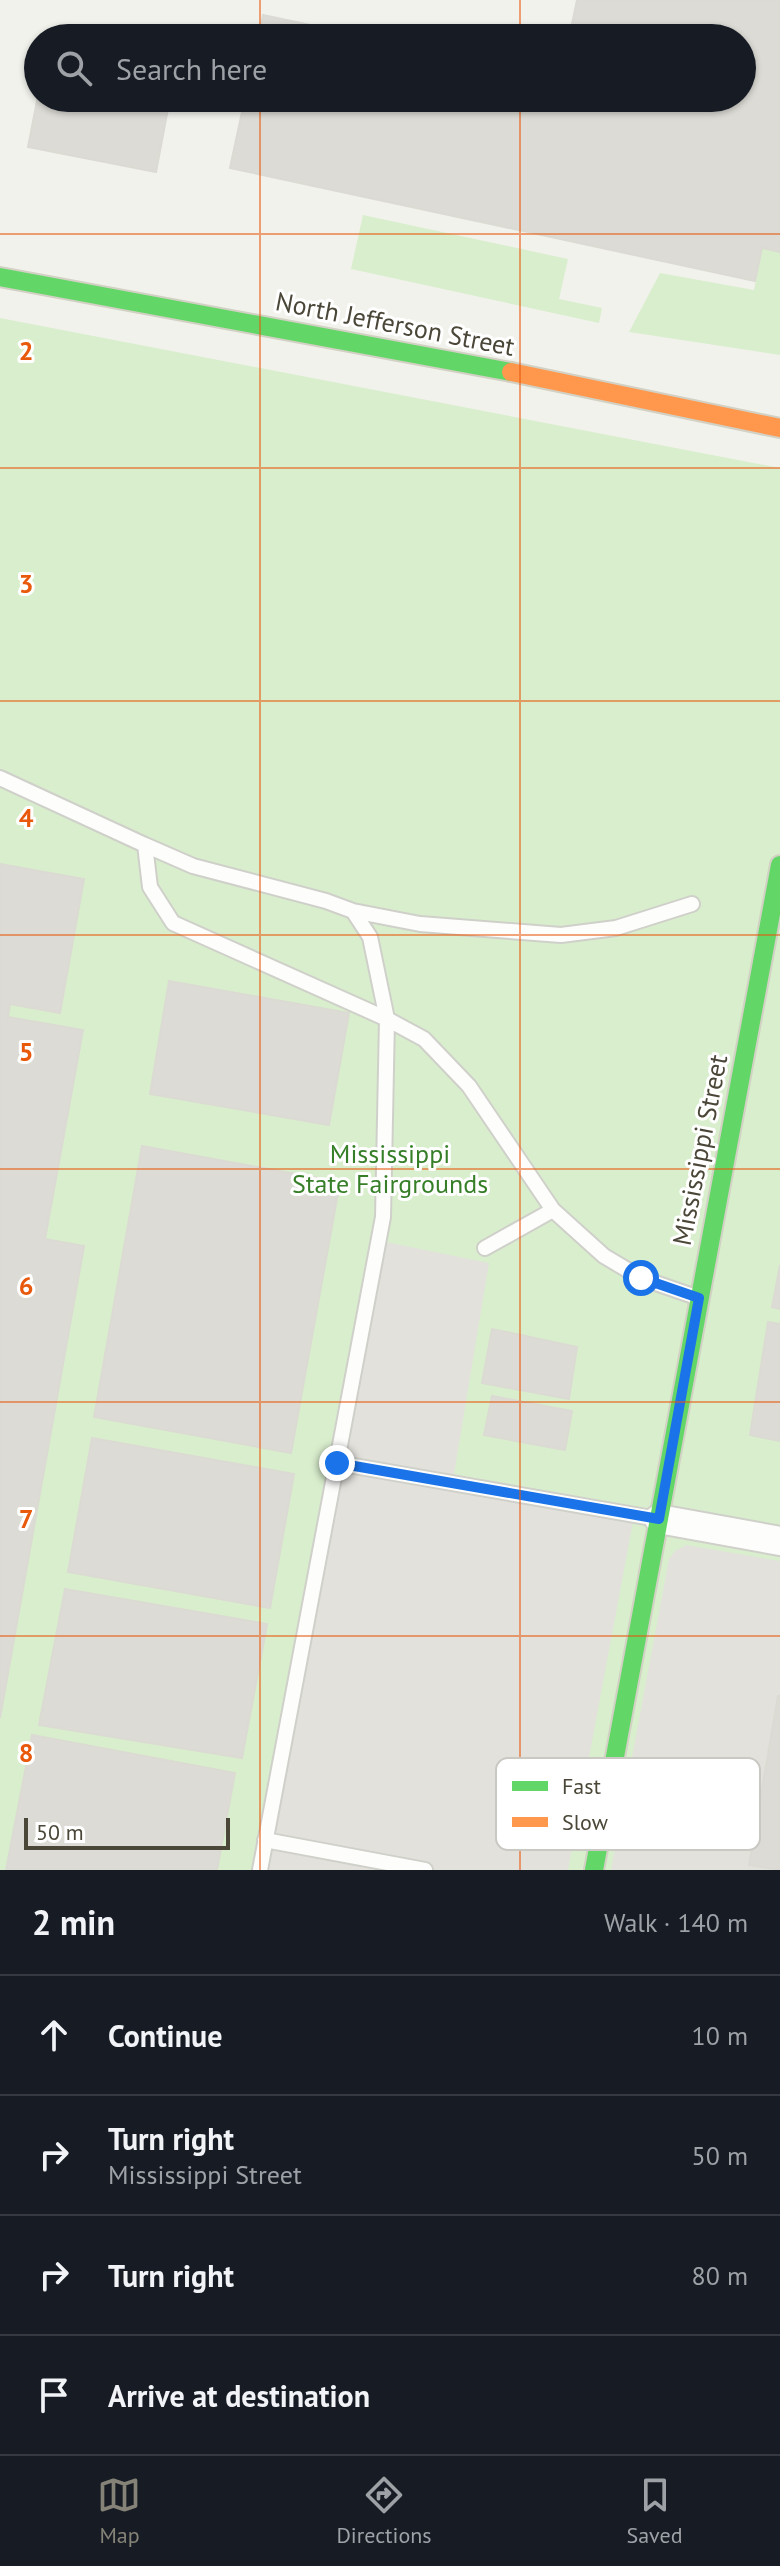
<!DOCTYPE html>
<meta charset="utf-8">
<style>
body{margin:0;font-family:"PT Sans",sans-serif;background:#20242c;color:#f1f3f6}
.scale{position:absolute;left:24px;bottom:20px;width:206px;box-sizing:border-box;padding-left:8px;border:4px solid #4a4738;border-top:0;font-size:22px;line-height:28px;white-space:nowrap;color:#4a4738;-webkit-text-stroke:6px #fff;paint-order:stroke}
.stop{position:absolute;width:24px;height:24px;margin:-18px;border:6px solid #1a73e8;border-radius:50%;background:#fff}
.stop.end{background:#1a73e8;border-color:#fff;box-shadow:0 2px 8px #0008}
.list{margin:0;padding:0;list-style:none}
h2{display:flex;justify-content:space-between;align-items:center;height:104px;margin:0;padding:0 32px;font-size:34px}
h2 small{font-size:26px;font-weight:400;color:#9ea1a6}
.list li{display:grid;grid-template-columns:52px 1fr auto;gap:24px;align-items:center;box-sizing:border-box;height:120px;padding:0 32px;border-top:2px solid #363941}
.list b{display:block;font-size:30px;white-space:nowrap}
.list p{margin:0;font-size:26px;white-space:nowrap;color:#9ea1a6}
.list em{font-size:26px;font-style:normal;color:#9ea1a6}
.icon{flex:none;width:44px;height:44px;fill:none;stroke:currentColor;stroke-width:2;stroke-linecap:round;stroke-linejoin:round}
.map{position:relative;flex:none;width:780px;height:1870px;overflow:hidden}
.search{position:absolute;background:#171b24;box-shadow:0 2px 6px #0004;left:24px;right:24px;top:24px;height:88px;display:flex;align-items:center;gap:20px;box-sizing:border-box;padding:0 28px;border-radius:44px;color:#9ea1a6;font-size:30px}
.sheet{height:584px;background:#171b24}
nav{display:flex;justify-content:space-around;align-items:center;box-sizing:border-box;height:112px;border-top:2px solid #363941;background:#171b24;font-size:22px;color:#9ea1a6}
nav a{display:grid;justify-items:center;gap:4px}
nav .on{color:#858377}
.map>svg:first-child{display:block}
</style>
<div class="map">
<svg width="780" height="1870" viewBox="0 0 780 1870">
<rect width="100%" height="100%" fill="#f2f2ed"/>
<path fill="#d9eecd" d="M 363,215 L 568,259 L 559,299 L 602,308 L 599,323 L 351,269 Z
M 762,248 L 780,252 L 780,355 L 629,332 L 660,273 L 754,290 Z
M 0,318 L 780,468 L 780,1870 L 0,1870 Z"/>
<path fill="#e2e1dc" d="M 381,1241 L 489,1263 L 454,1474 L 474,1482 L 635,1511 L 568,1870 L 253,1870 Z
M 686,1545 L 780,1561 L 780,1696 L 778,1696 L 749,1865 L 778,1870 L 611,1870 L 669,1559 L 675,1551 Z"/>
<path fill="#dcdbd5" stroke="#dbdad3" stroke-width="2" d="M 577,0 L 780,0 L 780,252 L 762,248 L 755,281 L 230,168 L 245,98 L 742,98 L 742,38 L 569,38 Z
M 263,15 L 372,38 L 258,38 Z
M 38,96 L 170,98 L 156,172 L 28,147 Z
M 0,864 L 84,879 L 60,1013 L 10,1004 L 8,1017 L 83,1030 L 45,1239 L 84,1246 L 0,1718 Z
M 169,981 L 349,1013 L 329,1125 L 150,1094 Z
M 142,1146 L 340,1182 L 291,1453 L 94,1417 Z
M 780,1265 L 780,1309 L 772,1307 Z
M 768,1322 L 780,1324 L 780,1441 L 750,1435 Z
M 492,1329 L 577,1347 L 569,1399 L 482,1383 Z
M 492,1396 L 572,1411 L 565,1450 L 484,1435 Z
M 92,1438 L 294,1474 L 270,1608 L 68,1572 Z
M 65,1589 L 267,1624 L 242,1758 L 39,1725 Z
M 778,1696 L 780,1696 L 780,1870 L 749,1865 Z
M 32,1735 L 235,1773 L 217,1870 L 6,1870 Z"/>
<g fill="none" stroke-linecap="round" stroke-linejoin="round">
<g stroke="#d0d0ca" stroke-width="18">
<path id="lane" d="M 0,778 L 145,845 L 150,887 L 173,923 L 387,1019 L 383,1217 L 260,1870
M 145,845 L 193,866 L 326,901 L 353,911 L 370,937 L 387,1019 L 424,1039 L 469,1086 L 553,1210 L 604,1256 L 641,1278 L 699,1298
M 353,911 L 420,924 L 561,935 L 616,928 L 692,904
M 485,1248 L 553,1210
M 337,1463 L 658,1519
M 265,1840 L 425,1870"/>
</g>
<g stroke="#d0d0ca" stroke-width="32">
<path id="street" d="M 659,1519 L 780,1541"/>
</g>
<g stroke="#d2d1c4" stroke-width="22">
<path id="fast" d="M 0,277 L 511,372
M 594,1870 L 780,865"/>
</g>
<g stroke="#d2d1c4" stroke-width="22">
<path id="slow" d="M 511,372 L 780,428"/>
</g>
<use href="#lane" stroke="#fdfdfc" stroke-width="14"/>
<use href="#street" stroke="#fdfdfc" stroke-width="28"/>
<use href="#fast" stroke="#63d668" stroke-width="18"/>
<use href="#slow" stroke="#ff974d" stroke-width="18"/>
</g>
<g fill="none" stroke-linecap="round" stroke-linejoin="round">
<path stroke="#1a73e8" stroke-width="10" d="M 337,1463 L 659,1519 L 699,1298 L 641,1278"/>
</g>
<path fill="none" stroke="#e8590c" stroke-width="2" stroke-opacity="0.55" d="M 260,0 L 260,38M 520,0 L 520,38M 260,98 L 260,1870M 520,98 L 520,1870M 0,234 L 780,234M 0,468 L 780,468M 0,701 L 780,701M 0,935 L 780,935M 0,1169 L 780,1169M 0,1402 L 780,1402M 0,1636 L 780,1636"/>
<g text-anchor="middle" stroke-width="6" stroke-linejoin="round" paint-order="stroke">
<g font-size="26" fill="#4a4738" stroke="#fff">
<text transform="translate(395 324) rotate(11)" y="9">North Jefferson Street</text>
<text transform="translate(700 1150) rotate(-79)" y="9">Mississippi Street</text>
</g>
<g font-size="26" fill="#367f28" stroke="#fff">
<text x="390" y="1163">Mississippi<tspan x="390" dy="30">State Fairgrounds</tspan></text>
</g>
</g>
<rect x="496" y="1758" width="264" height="92" rx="12" fill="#fff" stroke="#c9c8c3" stroke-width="2"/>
<rect x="512" y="1781" width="36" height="10" fill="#63d668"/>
<rect x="512" y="1817" width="36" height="10" fill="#ff974d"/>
<g font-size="22" fill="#4a4738">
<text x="562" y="1794">Fast</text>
<text x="562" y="1830">Slow</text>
</g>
<g font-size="26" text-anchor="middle" font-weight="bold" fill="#e8590c" stroke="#fff" stroke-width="6" stroke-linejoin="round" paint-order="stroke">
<text x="26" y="360">2</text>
<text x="26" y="593">3</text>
<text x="26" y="827">4</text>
<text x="26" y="1061">5</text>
<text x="26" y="1295">6</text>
<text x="26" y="1528">7</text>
<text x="26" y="1762">8</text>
</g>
</svg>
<div class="scale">50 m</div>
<div class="stop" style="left:641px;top:1278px"></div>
<div class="stop end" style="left:337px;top:1463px"></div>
<div class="search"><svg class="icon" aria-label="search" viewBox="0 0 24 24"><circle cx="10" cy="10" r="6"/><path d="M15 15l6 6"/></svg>Search here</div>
</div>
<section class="sheet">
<h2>2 min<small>Walk · 140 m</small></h2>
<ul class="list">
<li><svg class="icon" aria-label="ahead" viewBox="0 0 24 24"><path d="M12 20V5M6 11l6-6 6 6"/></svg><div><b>Continue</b></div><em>10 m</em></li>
<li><svg class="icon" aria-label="right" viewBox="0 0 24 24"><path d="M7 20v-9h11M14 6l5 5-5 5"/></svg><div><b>Turn right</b><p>Mississippi Street</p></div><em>50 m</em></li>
<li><svg class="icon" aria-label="right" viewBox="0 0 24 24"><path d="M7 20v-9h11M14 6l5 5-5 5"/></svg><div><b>Turn right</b></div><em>80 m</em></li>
<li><svg class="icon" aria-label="arrive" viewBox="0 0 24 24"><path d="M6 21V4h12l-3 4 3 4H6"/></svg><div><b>Arrive at destination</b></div></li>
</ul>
</section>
<nav>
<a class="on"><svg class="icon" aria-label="map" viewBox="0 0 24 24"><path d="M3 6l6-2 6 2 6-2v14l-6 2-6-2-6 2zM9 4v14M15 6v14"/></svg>Map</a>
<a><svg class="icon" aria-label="directions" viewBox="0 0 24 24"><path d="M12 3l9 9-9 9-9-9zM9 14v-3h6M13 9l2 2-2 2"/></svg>Directions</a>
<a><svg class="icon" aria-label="saved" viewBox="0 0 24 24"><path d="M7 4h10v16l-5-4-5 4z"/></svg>Saved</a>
</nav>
